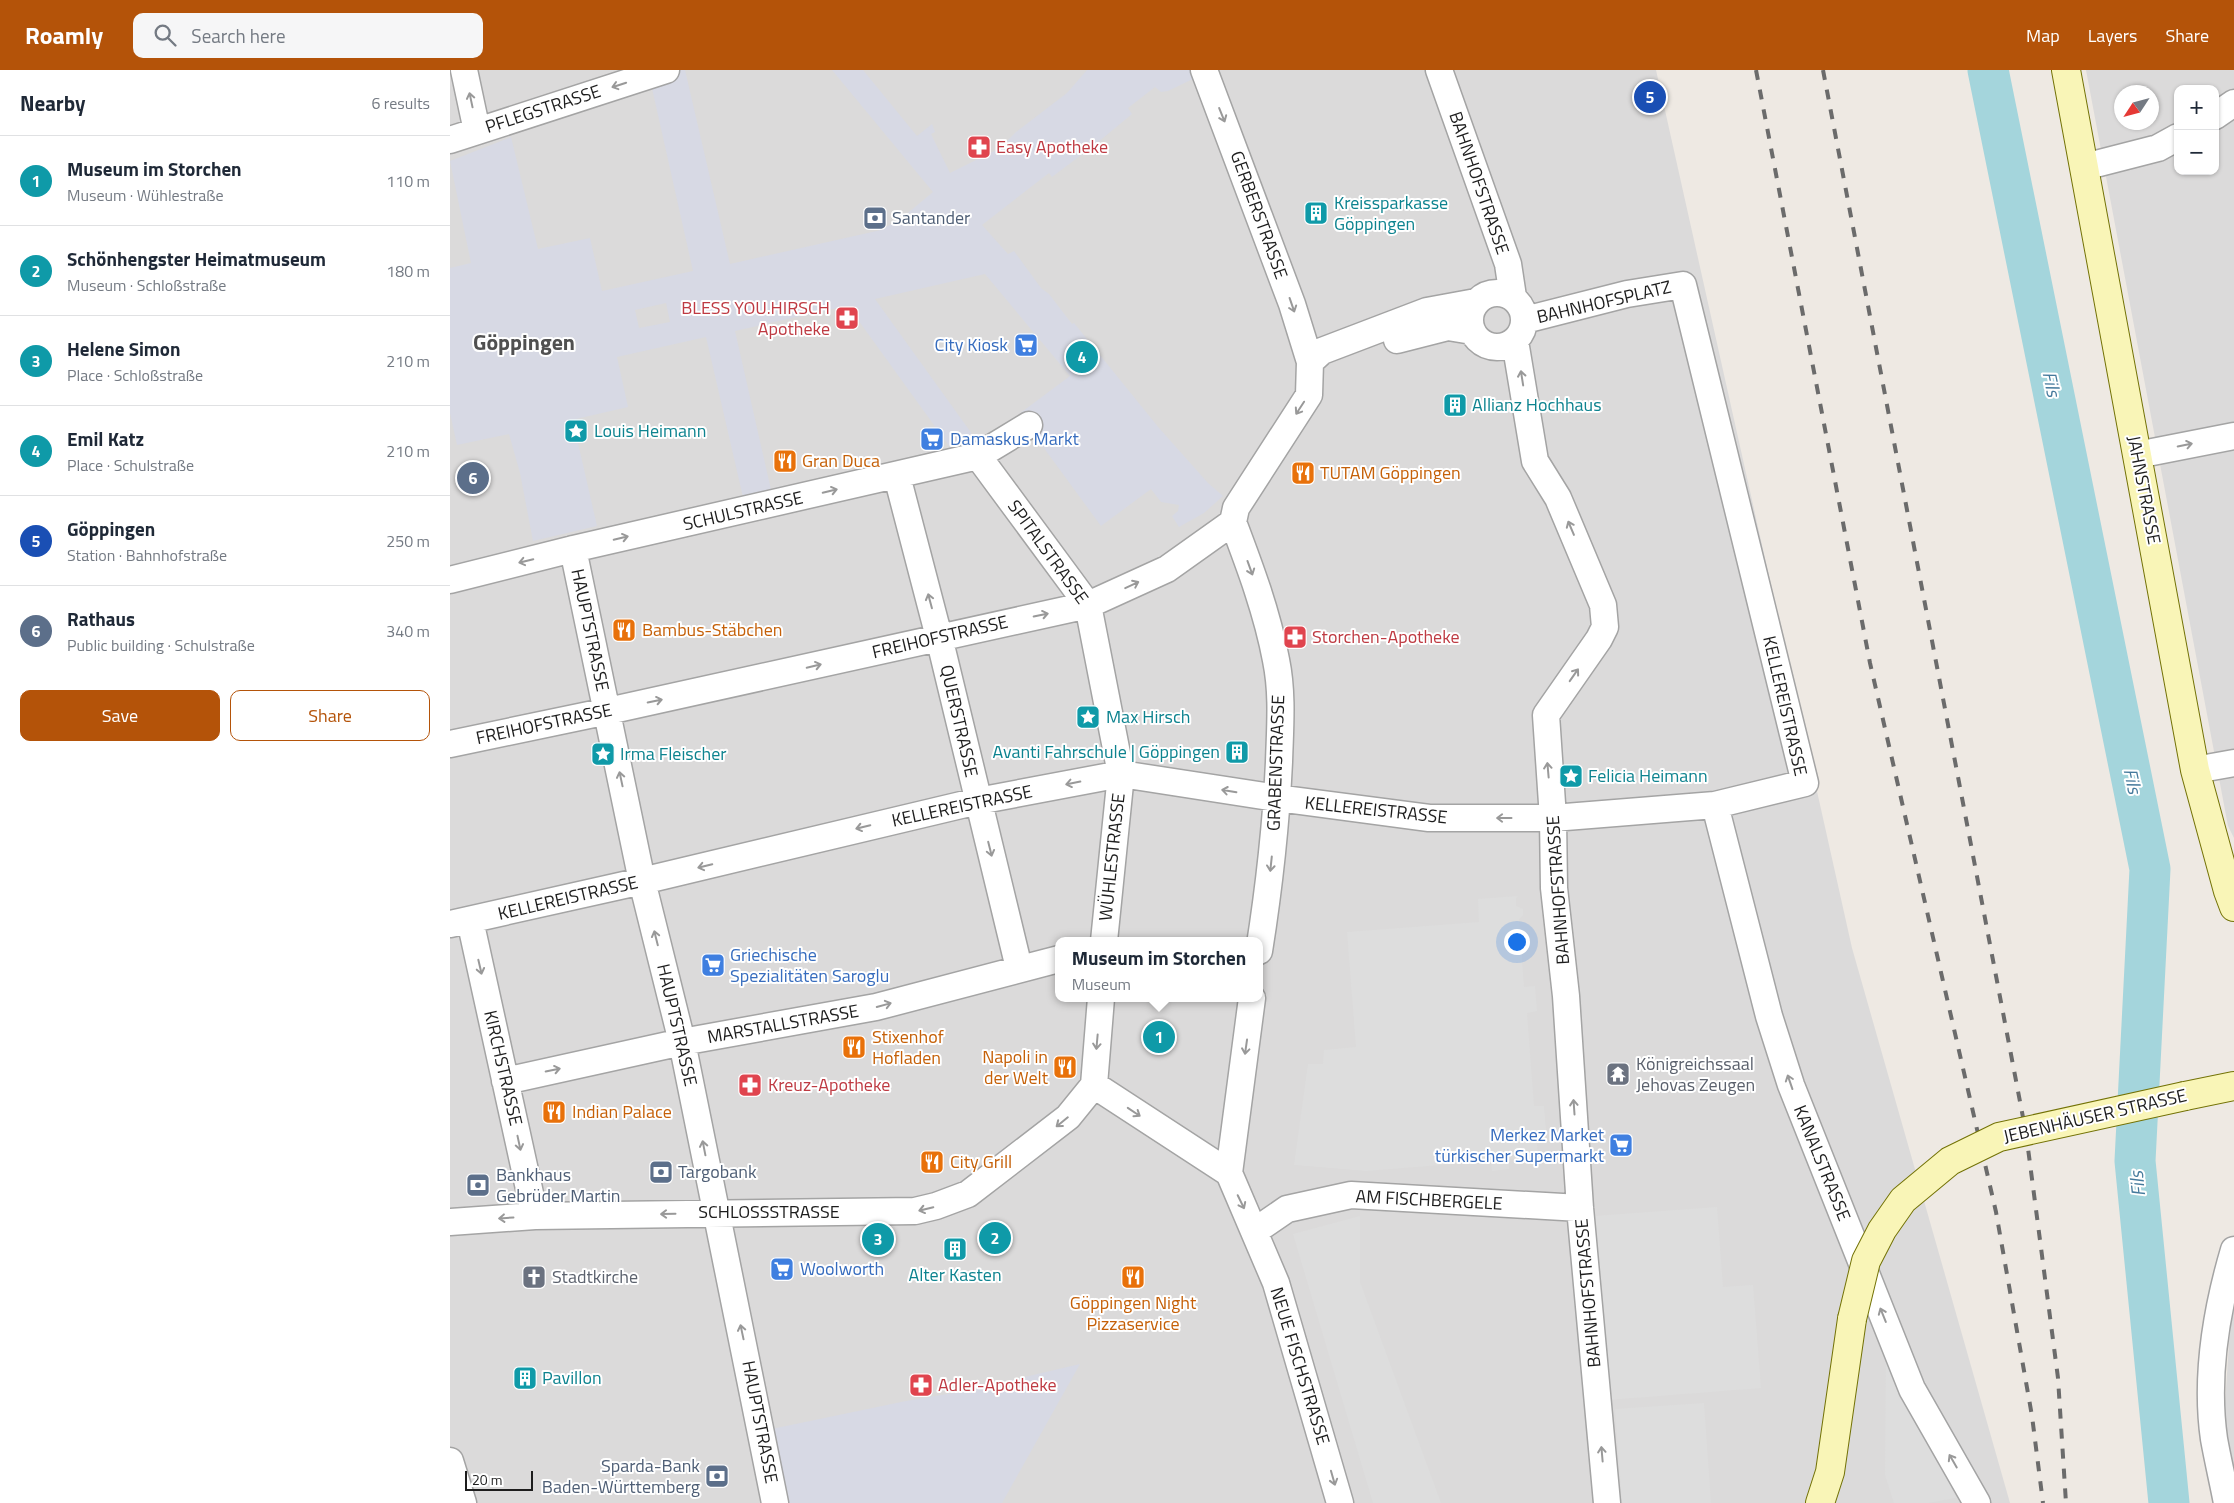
<!DOCTYPE html>
<meta charset="utf-8">
<style>
body{margin:0;font-family:"Titillium Web",sans-serif;background:#f6f6f7;color:#1f2937}
.controls{position:absolute;right:15px;top:15px;display:grid;overflow:hidden;border-radius:10px;box-shadow:0 1px 4px #0004}
.controls button{width:45px;height:45px;display:grid;place-items:center;padding:0;border:0;border-bottom:1px solid #e0e1e3;background:#fff;color:#1f2937;font:25px sans-serif}
.compass{position:absolute;left:1664px;top:15px;width:45px;height:45px;border-radius:50%;background:#fff;box-shadow:0 1px 4px #0004;rotate:234deg}
.scale{position:absolute;left:15px;bottom:12px;width:68px;box-sizing:border-box;padding-left:5px;border:2px solid #1d1d1d;border-top:0;font-size:14px;line-height:18px;white-space:nowrap;color:#1d1d1d;-webkit-text-stroke:4px #fff;paint-order:stroke}
.you{position:absolute;left:1066px;top:871px;width:18px;height:18px;margin:-12px;border:4px solid #fff;border-radius:50%;background:#1a73e8;box-shadow:0 0 0 8px #1a73e833}
.badge{display:grid;place-items:center;width:32px;height:32px;border-radius:50%;background:#b45309;color:#fff;font-size:16px;font-weight:700}
.pin{position:absolute;translate:-50% -50%;border:2px solid #fff;box-shadow:0 1px 5px #0006}
.popup{position:absolute;left:605px;top:867px;width:208px;height:65px;box-sizing:border-box;display:grid;place-content:center;border-radius:10px;background:#fff;filter:drop-shadow(0 1px 4px #0005);font-size:16px;white-space:nowrap;color:#747a83}
.popup b{font-size:19px;color:#1f2937}
.popup::after{content:'';position:absolute;left:50%;top:100%;margin-left:-10px;border:10px solid transparent;border-top-color:#fff}
.list{margin:0;padding:0;list-style:none}
h2{display:flex;justify-content:space-between;align-items:center;height:65px;margin:0;padding:0 20px;font-size:21px}
h2 small{font-size:16px;font-weight:400;color:#747a83}
.list li{display:grid;grid-template-columns:32px 1fr auto;gap:15px;align-items:center;box-sizing:border-box;height:90px;padding:0 20px;border-top:1px solid #e0e1e3}
.list b{display:block;font-size:19px;white-space:nowrap}
.list p{margin:0;font-size:16px;white-space:nowrap;color:#747a83}
.list em{font-size:16px;font-style:normal;color:#747a83}
.actions{display:flex;gap:10px;padding:15px 20px}
.actions a{flex:1;padding:11px 0;border:1px solid #b45309;border-radius:10px;text-align:center;font-size:18px;color:#b45309}
.actions .main{background:#b45309;color:#fff}
.icon{flex:none;width:28px;height:28px;fill:none;stroke:currentColor;stroke-width:2;stroke-linecap:round;stroke-linejoin:round}
.map{position:relative;flex:none;width:1784px;height:1433px;overflow:hidden}
header{display:flex;align-items:center;gap:30px;box-sizing:border-box;height:70px;padding:0 25px;background:#b45309;color:#fff}
header strong{font-size:24px}
nav{display:flex;gap:28px;margin-inline-start:auto;font-size:18px}
.search{width:350px;height:45px;background:#f6f6f7;display:flex;align-items:center;gap:12px;box-sizing:border-box;padding:0 18px;border-radius:10px;color:#747a83;font-size:19px}
main{display:flex}
aside{flex:1;background:#fff}
.map>svg:first-child{display:block}
</style>
<header>
<strong>Roamly</strong>
<div class="search"><svg class="icon" aria-label="search" viewBox="0 0 24 24"><circle cx="10" cy="10" r="6"/><path d="M15 15l6 6"/></svg>Search here</div>
<nav><a>Map</a><a>Layers</a><a>Share</a></nav>
</header>
<main>
<aside>
<h2>Nearby<small>6 results</small></h2>
<ul class="list">
<li><span class="badge" style="background:#0f9aa8">1</span><div><b>Museum im Storchen</b><p>Museum · Wühlestraße</p></div><em>110 m</em></li>
<li><span class="badge" style="background:#0f9aa8">2</span><div><b>Schönhengster Heimatmuseum</b><p>Museum · Schloßstraße</p></div><em>180 m</em></li>
<li><span class="badge" style="background:#0f9aa8">3</span><div><b>Helene Simon</b><p>Place · Schloßstraße</p></div><em>210 m</em></li>
<li><span class="badge" style="background:#0f9aa8">4</span><div><b>Emil Katz</b><p>Place · Schulstraße</p></div><em>210 m</em></li>
<li><span class="badge" style="background:#1a4fb4">5</span><div><b>Göppingen</b><p>Station · Bahnhofstraße</p></div><em>250 m</em></li>
<li><span class="badge" style="background:#5c6f8a">6</span><div><b>Rathaus</b><p>Public building · Schulstraße</p></div><em>340 m</em></li>
</ul>
<div class="actions"><a class="main">Save</a><a>Share</a></div>
</aside>
<div class="map">
<svg width="1784" height="1433" viewBox="0 0 1784 1433">
<rect width="100%" height="100%" fill="#eee9e3"/>
<path fill="#dbdada" fill-rule="evenodd" d="M 0,0 L 1206,0 L 1402,878 L 1560,1433 L 0,1433 ZM 609,871 L 809,871 L 809,928 L 609,928 Z
M 1636,0 L 1784,0 L 1784,768 L 1778,756 ZM 1728,19 L 1765,19 L 1765,101 L 1728,101 ZM 1672,22 L 1702,22 L 1702,52 L 1672,52 Z
M 1784,1222 L 1784,1400 L 1773,1364 L 1782,1228 Z"/>
<path fill="#ddd" d="M 1068,826 L 1066,828 L 1066,836 L 1073,839 L 1073,845 L 1069,849 L 1074,917 L 1085,916 L 1087,941 L 1077,943 L 1084,1036 L 1094,1036 L 1096,1060 L 1086,1061 L 1088,1087 L 1059,1089 L 1059,1099 L 1042,1101 L 1041,1091 L 916,1101 L 844,1095 L 858,994 L 873,994 L 874,980 L 906,977 L 897,862 L 1029,852 L 1028,829 Z
M 1267,1137 L 1273,1217 L 1303,1215 L 1311,1318 L 1158,1330 L 1144,1146 Z
M 910,1146 L 910,1212 L 991,1433 L 923,1433 L 843,1164 Z
M 1436,1276 L 1506,1428 L 1477,1433 L 1444,1433 L 1435,1405 Z
M 1254,1333 L 1261,1433 L 1172,1433 L 1165,1339 Z"/>
<path fill="#d7d9e4" fill-rule="evenodd" d="M 216,0 L 235,0 L 280,194 L 431,160 L 453,147 L 483,122 L 382,0 L 413,0 L 467,66 L 482,54 L 485,62 L 481,64 L 500,103 L 550,78 L 566,62 L 617,23 L 637,0 L 754,0 L 755,3 L 718,21 L 711,22 L 705,17 L 678,38 L 682,44 L 647,73 L 602,107 L 599,103 L 532,155 L 558,184 L 564,181 L 591,218 L 599,224 L 622,254 L 624,253 L 709,358 L 758,413 L 773,426 L 754,443 L 729,457 L 722,446 L 728,441 L 729,435 L 711,432 L 701,419 L 651,456 L 569,344 L 620,306 L 535,204 L 425,229 L 535,382 L 502,380 L 398,236 L 364,243 L 285,261 L 324,433 L 296,440 L 256,267 L 167,287 L 178,337 L 126,349 L 128,359 L 125,360 L 147,456 L 83,471 L 70,403 L 59,364 L 7,375 L 0,343 L 0,198 L 21,193 L 0,91 L 61,67 L 88,179 L 140,168 L 152,221 L 243,201 L 199,5 ZM 216,233 L 220,252 L 189,258 L 185,240 Z
M 630,1294 L 552,1433 L 325,1433 L 312,1361 L 456,1331 L 515,1321 Z"/>
<g fill="none" stroke-linecap="round" stroke-linejoin="round">
<path stroke="#a4d5dc" stroke-width="41" d="M 1538,0 L 1700,799 L 1685,1091 L 1719,1433"/>
<g stroke="#a4a4a4" stroke-width="29">
<path id="minor" d="M 14,0 L 27,61
M 989,0 L 1058,194 L 1063,227
M 1765,46 L 1784,33
M 0,70 L 216,0
M 1634,97 L 1708,78 L 1728,67
M1020 250a27 27 0 1 1 54 0a27 27 0 1 1-54 0Z
M 947,270 L 998,257 L 1022,261
M 1065,271 L 1085,391 L 1108,428 L 1153,535 L 1155,557 L 1149,569 L 1096,645 L 1103,748 L 1104,818 L 1116,926 L 1130,1138 L 1157,1433
M 860,292 L 872,281 L 977,241 L 1026,232
M 1687,385 L 1784,366
M 528,386 L 638,535 L 671,704 L 654,871
M 447,406 L 489,567 L 569,898
M 783,452 C 800,497 817,542 826,590 C 833,624 830,658 829,692 C 826,755 819,818 809,881
M 123,479 L 192,811 L 232,972 L 325,1433
M 0,510 L 123,479 L 528,386 L 579,355
M 0,674 L 158,641 L 638,535 L 717,499 L 783,452 L 786,438 L 859,325 L 860,292 L 842,234 L 754,0
M 1745,700 L 1784,693
M 1265,735 L 1319,946 L 1341,1015 L 1462,1319 L 1527,1433
M 20,850 L 85,1146
M 0,854 L 192,811 L 528,731 L 671,704 L 827,728 L 979,748 L 1103,748 L 1265,735 L 1355,713 L 1233,215 L 1177,224 L 1075,250
M 802,928 L 779,1103 L 826,1213 L 890,1433
M 55,1011 L 232,972 L 426,937 L 609,889
M 644,1015 L 779,1103
M 644,1015 L 651,928
M 0,1152 L 85,1146 L 465,1141 L 486,1136 L 518,1124 L 618,1047 L 644,1015
M 805,1161 L 837,1139 L 901,1125 L 1130,1138
M 0,1391 L 13,1433
M 1777,1433 C 1773,1412 1768,1391 1764,1369 C 1755,1306 1766,1241 1784,1180"/>
</g>
<g stroke="#737206" stroke-width="30">
<path id="secondary" d="M 1616,0 L 1745,700 L 1778,821 L 1784,837
M 1735,1026 L 1784,1016
M 1370,1433 L 1380,1402 L 1402,1249"/>
</g>
<use href="#minor" stroke="#fff" stroke-width="26"/>
<use href="#secondary" stroke="#f9f5b7" stroke-width="28"/>
<path stroke="#6b6b6b" stroke-width="4" stroke-dasharray="10 10" stroke-linecap="butt" d="M 1306,0 L 1420,593 L 1546,1142 L 1582,1346 L 1593,1433
M 1373,0 L 1576,1063 L 1608,1308 L 1616,1433"/>
<g stroke="#737206" stroke-width="30" stroke-linecap="butt">
<path id="secondary-bridge" d="M 1402,1249 L 1416,1191 L 1432,1160 L 1453,1130 L 1500,1091 L 1549,1067 L 1735,1026"/>
</g>
<use href="#secondary-bridge" stroke="#f9f5b7" stroke-width="28"/>
</g>
<defs><path id="oneway-shaft" d="M-6 0H5M1.5-3L5.5 0L1.5 3" fill="none" stroke-width="1.6" stroke-linecap="round" stroke-linejoin="round" transform="scale(1.25)"/></defs>
<g stroke="#999">
<use href="#oneway-shaft" transform="translate(169 15) rotate(162)"/>
<use href="#oneway-shaft" transform="translate(21 30) rotate(-102)"/>
<use href="#oneway-shaft" transform="translate(772 45) rotate(68)"/>
<use href="#oneway-shaft" transform="translate(842 235) rotate(71)"/>
<use href="#oneway-shaft" transform="translate(1072 308) rotate(-99)"/>
<use href="#oneway-shaft" transform="translate(850 338) rotate(123)"/>
<use href="#oneway-shaft" transform="translate(1735 375) rotate(-11)"/>
<use href="#oneway-shaft" transform="translate(380 421) rotate(-13)"/>
<use href="#oneway-shaft" transform="translate(1121 458) rotate(-113)"/>
<use href="#oneway-shaft" transform="translate(171 468) rotate(-13)"/>
<use href="#oneway-shaft" transform="translate(76 491) rotate(166)"/>
<use href="#oneway-shaft" transform="translate(800 498) rotate(70)"/>
<use href="#oneway-shaft" transform="translate(682 515) rotate(-25)"/>
<use href="#oneway-shaft" transform="translate(480 531) rotate(-105)"/>
<use href="#oneway-shaft" transform="translate(591 545) rotate(-12)"/>
<use href="#oneway-shaft" transform="translate(364 596) rotate(-13)"/>
<use href="#oneway-shaft" transform="translate(1124 605) rotate(-55)"/>
<use href="#oneway-shaft" transform="translate(205 631) rotate(-12)"/>
<use href="#oneway-shaft" transform="translate(1098 700) rotate(-95)"/>
<use href="#oneway-shaft" transform="translate(171 709) rotate(-102)"/>
<use href="#oneway-shaft" transform="translate(623 713) rotate(169)"/>
<use href="#oneway-shaft" transform="translate(779 721) rotate(-171)"/>
<use href="#oneway-shaft" transform="translate(1054 748) rotate(180)"/>
<use href="#oneway-shaft" transform="translate(413 757) rotate(167)"/>
<use href="#oneway-shaft" transform="translate(540 779) rotate(76)"/>
<use href="#oneway-shaft" transform="translate(821 794) rotate(96)"/>
<use href="#oneway-shaft" transform="translate(255 796) rotate(166)"/>
<use href="#oneway-shaft" transform="translate(206 868) rotate(-104)"/>
<use href="#oneway-shaft" transform="translate(30 897) rotate(77)"/>
<use href="#oneway-shaft" transform="translate(434 935) rotate(-15)"/>
<use href="#oneway-shaft" transform="translate(647 972) rotate(95)"/>
<use href="#oneway-shaft" transform="translate(796 977) rotate(98)"/>
<use href="#oneway-shaft" transform="translate(103 1000) rotate(-12)"/>
<use href="#oneway-shaft" transform="translate(1340 1012) rotate(-109)"/>
<use href="#oneway-shaft" transform="translate(1124 1037) rotate(-94)"/>
<use href="#oneway-shaft" transform="translate(684 1042) rotate(34)"/>
<use href="#oneway-shaft" transform="translate(612 1052) rotate(141)"/>
<use href="#oneway-shaft" transform="translate(69 1073) rotate(78)"/>
<use href="#oneway-shaft" transform="translate(254 1078) rotate(-101)"/>
<use href="#oneway-shaft" transform="translate(791 1132) rotate(64)"/>
<use href="#oneway-shaft" transform="translate(476 1139) rotate(167)"/>
<use href="#oneway-shaft" transform="translate(218 1144) rotate(179)"/>
<use href="#oneway-shaft" transform="translate(56 1148) rotate(176)"/>
<use href="#oneway-shaft" transform="translate(1433 1245) rotate(-112)"/>
<use href="#oneway-shaft" transform="translate(292 1262) rotate(-102)"/>
<use href="#oneway-shaft" transform="translate(1152 1384) rotate(-95)"/>
<use href="#oneway-shaft" transform="translate(1503 1391) rotate(-120)"/>
<use href="#oneway-shaft" transform="translate(883 1408) rotate(74)"/>
</g>
<defs>
<g id="pharmacy-square" transform="scale(1.25)"><rect x="-9" y="-9" width="18" height="18" rx="4" fill="#e0444e" stroke="#fff"/><path d="M-2-6h4v4h4v4h-4v4h-4v-4h-4v-4h4Z" fill="#fff"/></g>
<g id="building-square" transform="scale(1.25)"><rect x="-9" y="-9" width="18" height="18" rx="4" fill="#0f9aa8" stroke="#fff"/><path d="M-4-6H4V6H1V3H-1V6H-4ZM-2.5-4.3h1.7v1.8h-1.7ZM.8-4.3h1.7v1.8H.8ZM-2.5-1h1.7V.8h-1.7ZM.8-1h1.7V.8H.8Z" fill="#fff"/></g>
<g id="bank-square" transform="scale(1.25)"><rect x="-9" y="-9" width="18" height="18" rx="4" fill="#5c6f8a" stroke="#fff"/><path d="M-6-4H6V4H-6ZM0-2.3a2.3 2.3 0 1 0 0 4.6a2.3 2.3 0 1 0 0-4.6Z" fill="#fff"/></g>
<g id="supermarket-square" transform="scale(1.25)"><rect x="-9" y="-9" width="18" height="18" rx="4" fill="#3f7fe0" stroke="#fff"/><path d="M-6-5.5h2.5l.6 2H6L4.5 2H-2.5L-4.4-4H-6ZM-1.5 3.2a1.3 1.3 0 1 0 .1 0ZM3 3.2a1.3 1.3 0 1 0 .1 0Z" fill="#fff"/></g>
<g id="sight-square" transform="scale(1.25)"><rect x="-9" y="-9" width="18" height="18" rx="4" fill="#0f9aa8" stroke="#fff"/><path d="M0-6L1.8-2.2L6-1.7L2.9 1.2L3.7 5.4L0 3.3L-3.7 5.4L-2.9 1.2L-6-1.7L-1.8-2.2Z" fill="#fff"/></g>
<g id="restaurant-square" transform="scale(1.25)"><rect x="-9" y="-9" width="18" height="18" rx="4" fill="#e8710a" stroke="#fff"/><path d="M-5-6h1v4h1v-4h1v4h1v-4h1v5L-1.5 .5V6h-2V.5L-5-1ZM5-6V6H3V1.5H1.5Q1.5-4 5-6Z" fill="#fff"/></g>
<g id="temple-square" transform="scale(1.25)"><rect x="-9" y="-9" width="18" height="18" rx="4" fill="#6b7280" stroke="#fff"/><path d="M0-6L5-2H3V0L6.5 2.5H4V6H1.5V3h-3V6H-4V2.5H-6.5L-3 0V-2H-5Z" fill="#fff"/></g>
<g id="church-square" transform="scale(1.25)"><rect x="-9" y="-9" width="18" height="18" rx="4" fill="#6b7280" stroke="#fff"/><path d="M-1.2-6h2.4v3.5h3.3v2.4h-3.3V6h-2.4V-.1h-3.3v-2.4h3.3Z" fill="#fff"/></g>
</defs>
<g fill-rule="evenodd">
<use href="#pharmacy-square" x="529" y="77"/>
<use href="#building-square" x="866" y="143"/>
<use href="#bank-square" x="425" y="148"/>
<use href="#pharmacy-square" x="397" y="248"/>
<use href="#supermarket-square" x="576" y="275"/>
<use href="#building-square" x="1005" y="335"/>
<use href="#sight-square" x="126" y="361"/>
<use href="#supermarket-square" x="482" y="369"/>
<use href="#restaurant-square" x="335" y="391"/>
<use href="#restaurant-square" x="853" y="403"/>
<use href="#restaurant-square" x="174" y="560"/>
<use href="#pharmacy-square" x="845" y="567"/>
<use href="#sight-square" x="638" y="647"/>
<use href="#building-square" x="787" y="682"/>
<use href="#sight-square" x="153" y="684"/>
<use href="#sight-square" x="1121" y="706"/>
<use href="#supermarket-square" x="263" y="895"/>
<use href="#restaurant-square" x="404" y="977"/>
<use href="#restaurant-square" x="615" y="997"/>
<use href="#temple-square" x="1168" y="1004"/>
<use href="#pharmacy-square" x="300" y="1015"/>
<use href="#restaurant-square" x="104" y="1042"/>
<use href="#supermarket-square" x="1171" y="1075"/>
<use href="#restaurant-square" x="482" y="1092"/>
<use href="#bank-square" x="211" y="1102"/>
<use href="#bank-square" x="28" y="1115"/>
<use href="#building-square" x="505" y="1179"/>
<use href="#supermarket-square" x="332" y="1199"/>
<use href="#church-square" x="84" y="1207"/>
<use href="#restaurant-square" x="683" y="1207"/>
<use href="#building-square" x="75" y="1308"/>
<use href="#pharmacy-square" x="471" y="1315"/>
<use href="#bank-square" x="267" y="1406"/>
</g>
<g text-anchor="middle" stroke-width="4" stroke-linejoin="round" paint-order="stroke">
<g font-size="18" fill="#1d1d1d" stroke="#fff">
<text transform="translate(93 39) rotate(-18)" y="6">PFLEGSTRASSE</text>
<text transform="translate(1029 113) rotate(71)" y="6">BAHNHOFSTRASSE</text>
<text transform="translate(809 145) rotate(70)" y="6">GERBERSTRASSE</text>
<text transform="translate(1154 232) rotate(-13)" y="6">BAHNHOFSPLATZ</text>
<text transform="translate(1694 420) rotate(79)" y="6">JAHNSTRASSE</text>
<text transform="translate(293 441) rotate(-13)" y="6">SCHULSTRASSE</text>
<text transform="translate(598 482) rotate(54)" y="6">SPITALSTRASSE</text>
<text transform="translate(140 560) rotate(78)" y="6">HAUPTSTRASSE</text>
<text transform="translate(490 567) rotate(-13)" y="6">FREIHOFSTRASSE</text>
<text transform="translate(1335 636) rotate(77)" y="6">KELLEREISTRASSE</text>
<text transform="translate(509 651) rotate(77)" y="6">QUERSTRASSE</text>
<text transform="translate(94 654) rotate(-12)" y="6">FREIHOFSTRASSE</text>
<text transform="translate(826 693) rotate(-88)" y="6">GRABENSTRASSE</text>
<text transform="translate(512 736) rotate(-12)" y="6">KELLEREISTRASSE</text>
<text transform="translate(926 740) rotate(6)" y="6">KELLEREISTRASSE</text>
<text transform="translate(662 787) rotate(-84)" y="6">WÜHLESTRASSE</text>
<text transform="translate(1108 820) rotate(-94)" y="6">BAHNHOFSTRASSE</text>
<text transform="translate(118 828) rotate(-13)" y="6">KELLEREISTRASSE</text>
<text transform="translate(333 954) rotate(-10)" y="6">MARSTALLSTRASSE</text>
<text transform="translate(227 955) rotate(77)" y="6">HAUPTSTRASSE</text>
<text transform="translate(53 998) rotate(77)" y="6">KIRCHSTRASSE</text>
<text transform="translate(1645 1046) rotate(-13)" y="6">JEBENHÄUSER STRASSE</text>
<text transform="translate(1372 1093) rotate(68)" y="6">KANALSTRASSE</text>
<text transform="translate(979 1130) rotate(3)" y="6">AM FISCHBERGELE</text>
<text x="319" y="1148">SCHLOSSSTRASSE</text>
<text transform="translate(1138 1223) rotate(-95)" y="6">BAHNHOFSTRASSE</text>
<text transform="translate(850 1296) rotate(73)" y="6">NEUE FISCHSTRASSE</text>
<text transform="translate(310 1352) rotate(79)" y="6">HAUPTSTRASSE</text>
</g>
<g font-size="18" fill="#be3a42" stroke="#fff" text-anchor="start">
<text x="546" y="83">Easy Apotheke</text>
<text x="380" y="244" text-anchor="end">BLESS YOU.HIRSCH<tspan x="380" dy="21">Apotheke</tspan></text>
<text x="862" y="573">Storchen-Apotheke</text>
<text x="318" y="1021">Kreuz-Apotheke</text>
<text x="488" y="1321">Adler-Apotheke</text>
</g>
<g font-size="18" fill="#0d838f" stroke="#fff" text-anchor="start">
<text x="884" y="139">Kreissparkasse<tspan x="884" dy="21">Göppingen</tspan></text>
<text x="1022" y="341">Allianz Hochhaus</text>
<text x="144" y="367">Louis Heimann</text>
<text x="656" y="653">Max Hirsch</text>
<text x="770" y="688" text-anchor="end">Avanti Fahrschule | Göppingen</text>
<text x="170" y="690">Irma Fleischer</text>
<text x="1138" y="712">Felicia Heimann</text>
<text x="505" y="1211" text-anchor="middle">Alter Kasten</text>
<text x="92" y="1314">Pavillon</text>
</g>
<g font-size="18" fill="#4e5e75" stroke="#fff" text-anchor="start">
<text x="442" y="154">Santander</text>
<text x="228" y="1108">Targobank</text>
<text x="46" y="1111">Bankhaus<tspan x="46" dy="21">Gebrüder Martin</tspan></text>
<text x="250" y="1402" text-anchor="end">Sparda-Bank<tspan x="250" dy="21">Baden-Württemberg</tspan></text>
</g>
<g font-size="18" fill="#366cbe" stroke="#fff" text-anchor="start">
<text x="558" y="281" text-anchor="end">City Kiosk</text>
<text x="500" y="375">Damaskus Markt</text>
<text x="280" y="891">Griechische<tspan x="280" dy="21">Spezialitäten Saroglu</tspan></text>
<text x="1154" y="1071" text-anchor="end">Merkez Market<tspan x="1154" dy="21">türkischer Supermarkt</tspan></text>
<text x="350" y="1205">Woolworth</text>
</g>
<g font-size="18" fill="#c56008" stroke="#fff" text-anchor="start">
<text x="352" y="397">Gran Duca</text>
<text x="870" y="409">TUTAM Göppingen</text>
<text x="192" y="566">Bambus-Stäbchen</text>
<text x="422" y="973">Stixenhof<tspan x="422" dy="21">Hofladen</tspan></text>
<text x="598" y="993" text-anchor="end">Napoli in<tspan x="598" dy="21">der Welt</tspan></text>
<text x="122" y="1048">Indian Palace</text>
<text x="500" y="1098">City Grill</text>
<text x="683" y="1239" text-anchor="middle">Göppingen Night<tspan x="683" dy="21">Pizzaservice</tspan></text>
</g>
<g font-size="18" fill="#5b616d" stroke="#fff" text-anchor="start">
<text x="1186" y="1000">Königreichssaal<tspan x="1186" dy="21">Jehovas Zeugen</tspan></text>
<text x="102" y="1213">Stadtkirche</text>
</g>
<g font-size="19" font-style="italic" fill="#457a9c" stroke="#fff">
<text transform="translate(1602 314) rotate(78)" y="7">Fils</text>
<text transform="translate(1683 711) rotate(78)" y="7">Fils</text>
<text transform="translate(1687 1114) rotate(-96)" y="7">Fils</text>
</g>
<g font-size="22" font-weight="bold" fill="#505050" stroke="#fff">
<text x="74" y="280">Göppingen</text>
</g>
</g>
</svg>
<div class="controls">
<button>+</button>
<button>−</button>
</div>
<svg class="compass" viewBox="-18 -18 36 36"><path d="M0-13l5 13h-10z" fill="#e53935"/><path d="M0 13l5-13h-10z" fill="#747a83"/></svg>
<div class="scale">20 m</div>
<div class="you"></div>
<div class="pin badge" style="left:709px;top:967px;background:#0f9aa8">1</div>
<div class="popup"><b>Museum im Storchen</b>Museum</div>
<div class="pin badge" style="left:545px;top:1168px;background:#0f9aa8">2</div>
<div class="pin badge" style="left:428px;top:1169px;background:#0f9aa8">3</div>
<div class="pin badge" style="left:632px;top:287px;background:#0f9aa8">4</div>
<div class="pin badge" style="left:1200px;top:27px;background:#1a4fb4">5</div>
<div class="pin badge" style="left:23px;top:408px;background:#5c6f8a">6</div>
</div>
</main>
